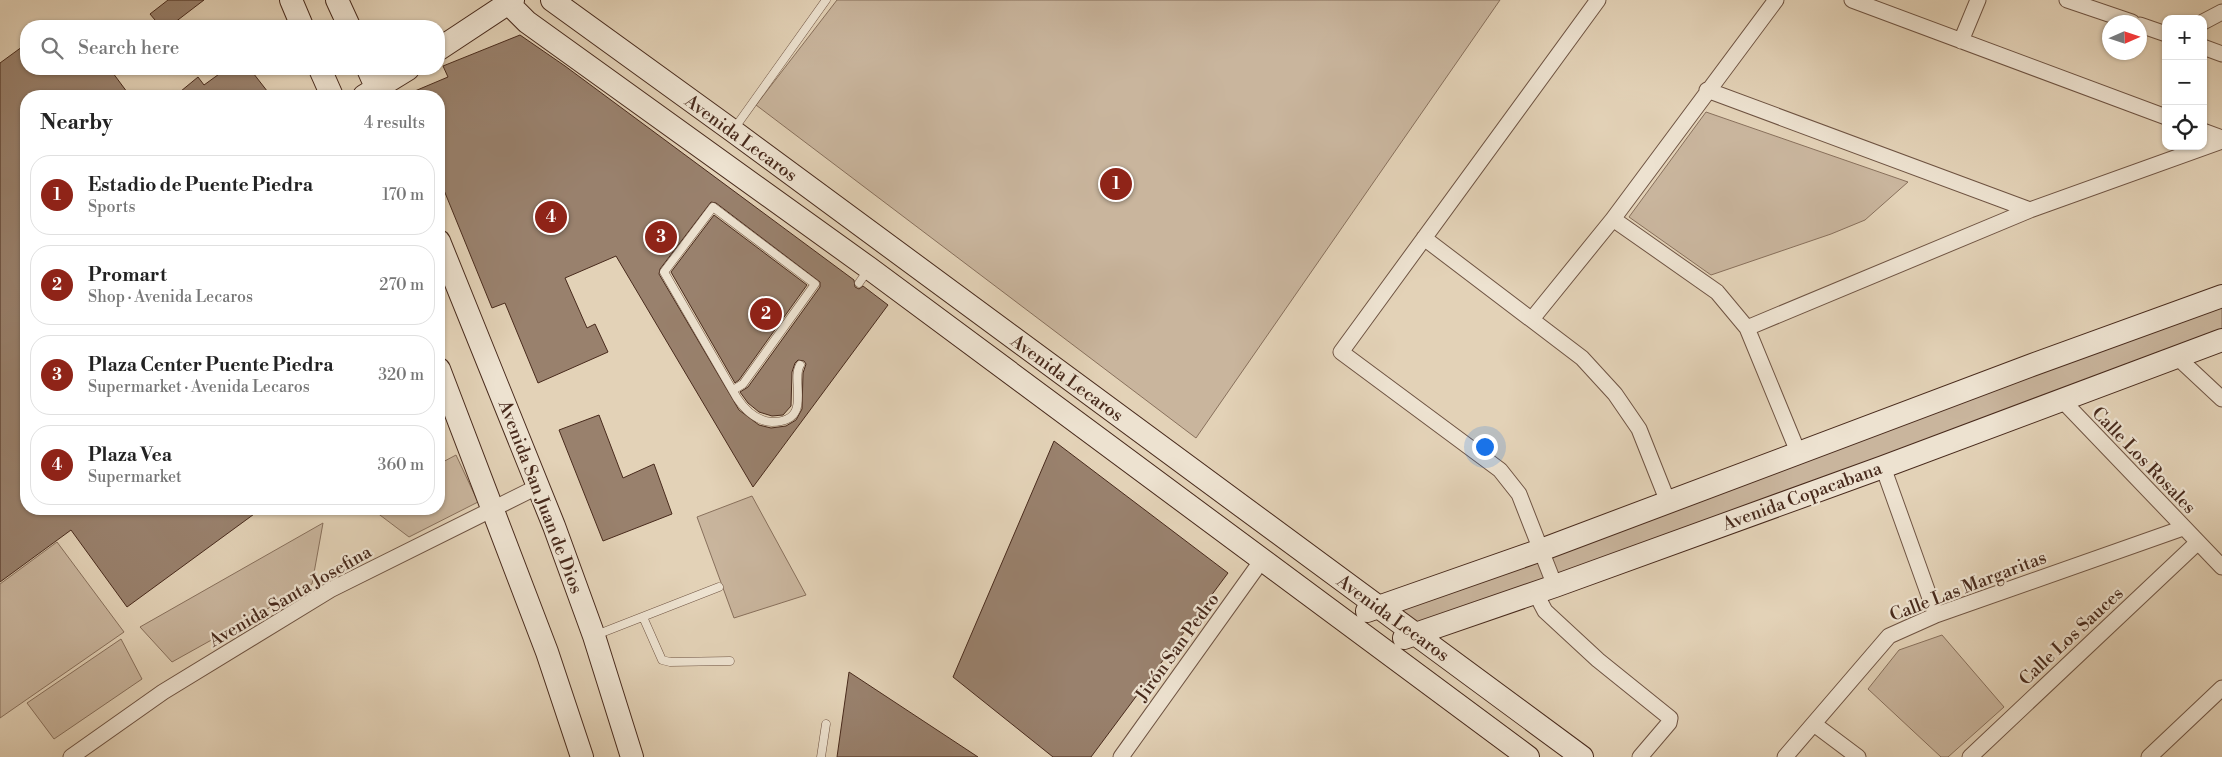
<!DOCTYPE html>
<meta charset="utf-8">
<style>
body{margin:0;font-family:"Libre Bodoni",serif;background:#f2f2f2;color:#222}
.controls{position:absolute;right:15px;top:15px;display:grid;overflow:hidden;border-radius:10px;box-shadow:0 1px 4px #0004}
.controls button{width:45px;height:45px;display:grid;place-items:center;padding:0;border:0;border-bottom:1px solid #e0e0e0;background:#fff;color:#222;font:25px sans-serif}
.compass{position:absolute;left:2102px;top:15px;width:45px;height:45px;border-radius:50%;background:#fff;box-shadow:0 1px 4px #0004;rotate:87deg}
.you{position:absolute;left:1484px;top:446px;width:18px;height:18px;margin:-12px;border:4px solid #fff;border-radius:50%;background:#1a73e8;box-shadow:0 0 0 8px #1a73e833}
.badge{display:grid;place-items:center;width:32px;height:32px;border-radius:50%;background:#8f2418;color:#fff;font-size:16px;font-weight:700}
.pin{position:absolute;translate:-50% -50%;border:2px solid #fff;box-shadow:0 1px 5px #0006}
.list{margin:0;padding:0;list-style:none}
h2{display:flex;justify-content:space-between;align-items:center;height:65px;margin:0;padding:0 20px;font-size:21px}
h2 small{font-size:16px;font-weight:400;color:#767676}
.list li{display:grid;grid-template-columns:32px 1fr auto;gap:15px;align-items:center;box-sizing:border-box;height:80px;margin:0 10px 10px;padding:0 10px;border:1px solid #e0e0e0;border-radius:20px}
.list b{display:block;font-size:19px;white-space:nowrap}
.list p{margin:0;font-size:16px;white-space:nowrap;color:#767676}
.list em{font-size:16px;font-style:normal;color:#767676}
.icon{flex:none;width:28px;height:28px;fill:none;stroke:currentColor;stroke-width:2;stroke-linecap:round;stroke-linejoin:round}
.map{position:relative;flex:none;width:2222px;height:757px;overflow:hidden}
.search{position:absolute;background:#fff;box-shadow:0 1px 4px #0004;left:20px;top:20px;width:425px;height:55px;display:flex;align-items:center;gap:12px;box-sizing:border-box;padding:0 18px;border-radius:20px;color:#767676;font-size:19px}
.panel{position:absolute;background:#fff;box-shadow:0 1px 4px #0004;left:20px;top:90px;width:425px;height:425px;border-radius:20px}
.map>svg:first-child{display:block}
</style>
<div class="map">
<svg width="2222" height="757" viewBox="0 0 2222 757">
<rect width="100%" height="100%" fill="#e3d2b7"/>
<filter id="stains"><feTurbulence type="fractalNoise" baseFrequency=".004" numOctaves="4"/><feColorMatrix values="0 0 0 0 .2 0 0 0 0 .09 0 0 0 0 .02 0 0 0 .5 -.17"/></filter>
<radialGradient id="worn" r=".72"><stop offset=".6" stop-color="#630" stop-opacity="0"/><stop offset="1" stop-color="#630" stop-opacity=".3"/></radialGradient>
<path fill="#c9b59d" stroke="#88705c" d="M 837,0 L 1500,0 L 1196,438 L 756,105 Z
M 1706,112 L 1908,182 L 1865,220 L 1831,234 L 1711,275 L 1629,217 Z
M 2222,304 L 2222,331 L 1557,580 L 1546,552 Z
M 456,455 L 478,502 L 409,537 L 372,509 L 439,509 L 439,464 Z
M 752,496 L 806,595 L 734,618 L 697,517 Z
M 323,523 L 312,584 L 172,662 L 140,627 Z
M 57,542 L 124,632 L 0,718 L 0,584 Z
M 1539,554 L 1550,584 L 1415,630 L 1383,608 Z
M 1942,635 L 2004,707 L 1948,757 L 1941,757 L 1868,689 L 1899,650 Z
M 121,639 L 142,679 L 54,739 L 27,703 Z"/>
<path fill="#99816d" stroke="#482a1c" fill-rule="evenodd" d="M 168,0 L 204,0 L 170,26 L 160,26 L 150,14 Z
M 520,35 L 565,66 L 854,280 L 855,287 L 859,289 L 863,286 L 888,305 L 753,487 L 616,256 L 565,278 L 587,328 L 595,324 L 608,352 L 538,383 L 505,303 L 492,308 L 439,178 L 439,96 L 403,96 L 448,77 L 443,66 ZM 711,202 L 716,203 L 820,282 L 820,287 L 748,387 L 740,392 L 748,403 L 759,412 L 772,416 L 783,415 L 791,406 L 792,372 L 795,363 L 798,360 L 804,361 L 806,364 L 803,373 L 802,409 L 796,420 L 786,426 L 771,428 L 759,425 L 739,410 L 659,274 L 660,269 Z
M 26,44 L 26,69 L 110,69 L 130,96 L 26,96 L 26,509 L 261,509 L 127,607 L 71,530 L 0,582 L 0,63 Z
M 226,69 L 250,69 L 271,96 L 175,96 L 198,77 L 204,85 Z
M 714,215 L 807,285 L 739,380 L 735,383 L 671,272 Z
M 599,415 L 623,478 L 654,464 L 672,514 L 603,541 L 559,430 Z
M 1054,441 L 1228,573 L 1091,757 L 1053,757 L 953,677 Z
M 849,672 L 978,757 L 837,757 Z"/>
<g fill="none" stroke-linecap="round" stroke-linejoin="round">
<g stroke="#6f5443" stroke-width="9">
<path id="service" d="M 734,129 L 826,0
M 859,283 L 868,270
M 733,390 L 743,384 L 815,284 L 713,207 L 664,272 L 737,398 C 745,410 756,421 772,422 C 814,422 790,381 800,365
M 643,617 L 662,660 L 670,662 L 730,661
M 596,635 L 719,587
M 821,757 L 826,724"/>
</g>
<g stroke="#6f5443" stroke-width="17">
<path id="minor" d="M 1852,0 L 2166,117
M 2067,0 L 2132,22
M 2203,22 L 2222,12
M 2140,25 L 2166,34
M 1961,41 L 1978,0
M 2203,47 L 2222,54
M 1707,90 L 2030,210
M 2203,131 L 2222,138
M 1613,219 L 1717,292 L 1747,328 L 1798,452
M 1424,238 L 1582,358 L 1615,394 L 1639,429 L 1668,502
M 1532,319 L 1613,219 L 1776,0
M 1747,328 L 2030,210 L 2222,141
M 2177,357 L 2222,399
M 2061,399 L 2222,567
M 1883,467 L 1936,615
M 1555,586 L 1519,494 L 1500,470 L 1341,352 L 1598,0
M 1535,592 L 1545,611 L 1598,660 L 1670,718 L 1669,723 L 1640,757
M 1814,724 L 1858,757
M 71,757 L 163,692 L 330,590 L 539,486
M 1121,757 L 1262,560
M 1785,757 L 1889,636 L 1936,615 L 2183,528
M 1970,757 L 2198,542
M 2149,757 L 2222,688"/>
</g>
<g stroke="#482a1c" stroke-width="24">
<path id="secondary" d="M 291,0 L 302,26
M 337,0 L 349,26
M 505,0 L 527,22 L 869,268 L 1528,757
M 552,0 L 733,131 L 1582,757
M 439,49 L 513,0
M 320,69 L 332,96
M 368,69 L 380,96
M 364,96 L 408,69
M 439,241 L 554,526 L 594,636 L 632,757
M 439,369 L 547,652 L 582,757
M 1367,611 L 1541,550 L 2032,365 L 2222,296
M 1404,638 L 1555,586 L 1883,467 L 2222,340"/>
</g>
<use href="#service" stroke="#ede2d0" stroke-width="8"/>
<use href="#minor" stroke="#ede2d0" stroke-width="15"/>
<use href="#secondary" stroke="#ede2d0" stroke-width="22"/>
</g>
<g text-anchor="middle" stroke-width="4.5" stroke-linejoin="round" paint-order="stroke">
<g font-size="18" fill="#482a1c" stroke="#ede2d0">
<text transform="translate(741 138) rotate(36)" y="6">Avenida Lecaros</text>
<text transform="translate(1067 378) rotate(36)" y="6">Avenida Lecaros</text>
<text transform="translate(2144 460) rotate(46)" y="6">Calle Los Rosales</text>
<text transform="translate(1802 496) rotate(-20)" y="6">Avenida Copacabana</text>
<text transform="translate(541 497) rotate(69)" y="6">Avenida San Juan de Dios</text>
<text transform="translate(1968 586) rotate(-21)" y="6">Calle Las Margaritas</text>
<text transform="translate(290 596) rotate(-30)" y="6">Avenida Santa Josefina</text>
<text transform="translate(1393 618) rotate(36)" y="6">Avenida Lecaros</text>
<text transform="translate(2071 636) rotate(-43)" y="6">Calle Los Sauces</text>
<text transform="translate(1177 647) rotate(-54)" y="6">Jirón San Pedro</text>
</g>
</g>
<rect width="100%" height="100%" filter="url(#stains)"/>
<rect width="100%" height="100%" fill="url(#worn)"/>
</svg>
<div class="controls">
<button>+</button>
<button>−</button>
<button><svg class="icon" aria-label="locate" viewBox="0 0 24 24"><circle cx="12" cy="12" r="6"/><path d="M12 2v4M12 18v4M2 12h4M18 12h4"/></svg></button>
</div>
<svg class="compass" viewBox="-18 -18 36 36"><path d="M0-13l5 13h-10z" fill="#e53935"/><path d="M0 13l5-13h-10z" fill="#767676"/></svg>
<div class="you"></div>
<div class="pin badge" style="left:1116px;top:184px">1</div>
<div class="pin badge" style="left:766px;top:314px">2</div>
<div class="pin badge" style="left:661px;top:237px">3</div>
<div class="pin badge" style="left:551px;top:217px">4</div>
<div class="search"><svg class="icon" aria-label="search" viewBox="0 0 24 24"><circle cx="10" cy="10" r="6"/><path d="M15 15l6 6"/></svg>Search here</div>
<section class="panel">
<h2>Nearby<small>4 results</small></h2>
<ul class="list">
<li><span class="badge">1</span><div><b>Estadio de Puente Piedra</b><p>Sports</p></div><em>170 m</em></li>
<li><span class="badge">2</span><div><b>Promart</b><p>Shop · Avenida Lecaros</p></div><em>270 m</em></li>
<li><span class="badge">3</span><div><b>Plaza Center Puente Piedra</b><p>Supermarket · Avenida Lecaros</p></div><em>320 m</em></li>
<li><span class="badge">4</span><div><b>Plaza Vea</b><p>Supermarket</p></div><em>360 m</em></li>
</ul>
</section>
</div>
